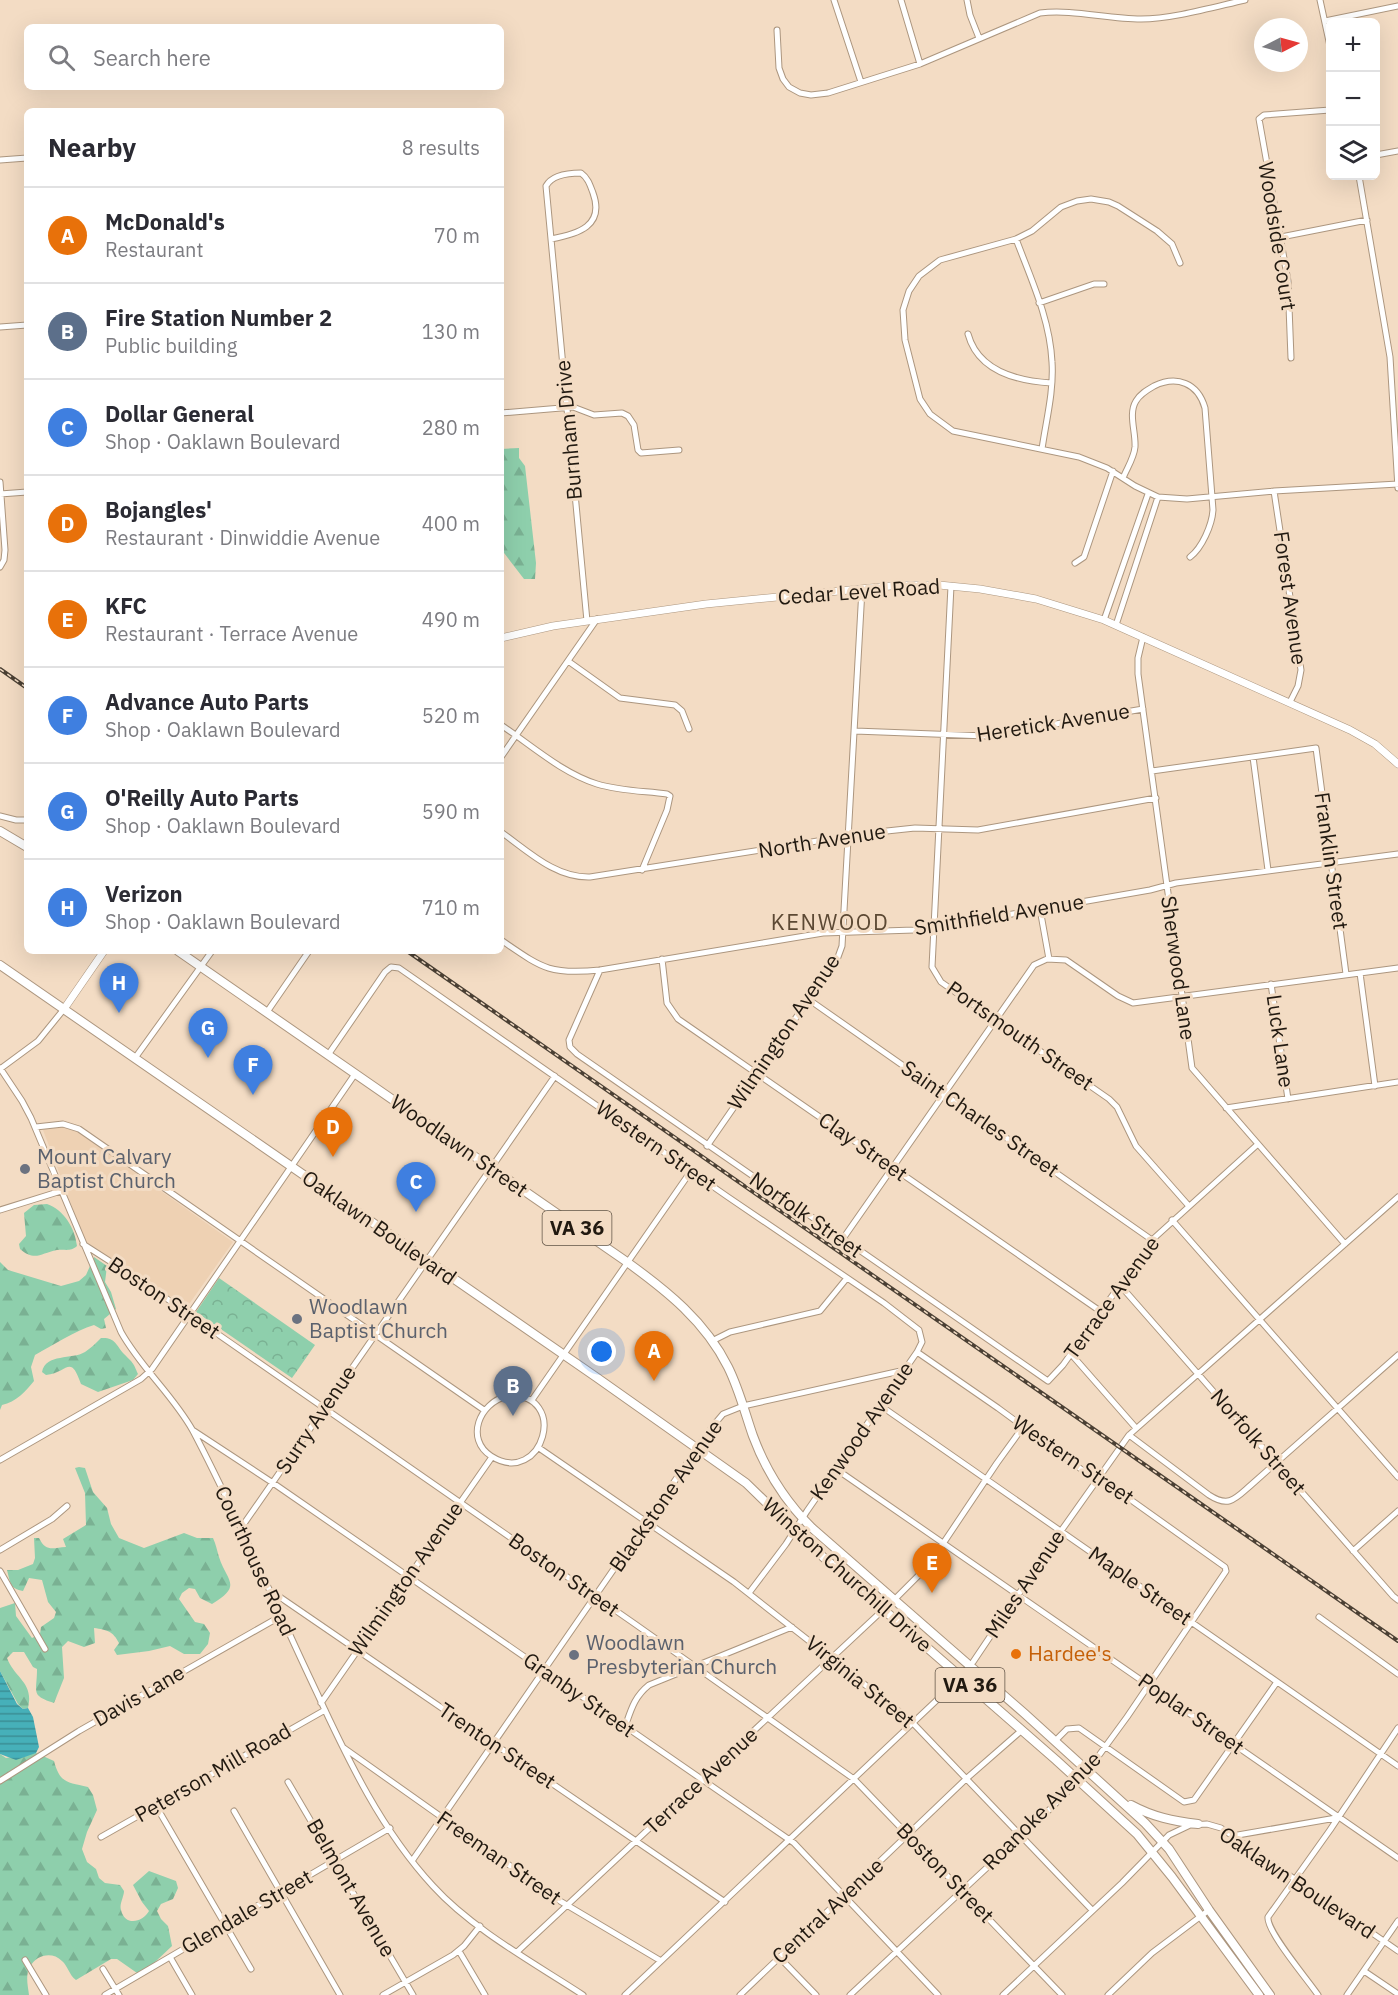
<!DOCTYPE html>
<meta charset="utf-8">
<style>
body{margin:0;font-family:"IBM Plex Sans",sans-serif;background:#f7f7f7;color:#2b2b33}
.controls{position:absolute;right:18px;top:18px;display:grid;overflow:hidden;border-radius:9px;box-shadow:0 6px 24px #0002}
.controls button{width:54px;height:54px;display:grid;place-items:center;padding:0;border:0;border-bottom:2px solid #e1e1e2;background:#fff;color:#2b2b33;font:30px sans-serif}
.compass{position:absolute;left:1254px;top:18px;width:54px;height:54px;border-radius:50%;background:#fff;box-shadow:0 6px 24px #0002;rotate:84deg}
.you{position:absolute;left:602px;top:1352px;width:21px;height:21px;margin:-15px;border:4px solid #fff;border-radius:50%;background:#1a73e8;box-shadow:0 0 0 9px #1a73e833}
.badge{display:grid;place-items:center;width:39px;height:39px;border-radius:50%;background:#615724;color:#fff;font-size:20px;font-weight:700}
.pin{position:absolute;translate:-50% -50px;filter:drop-shadow(0 2px 3px #0008)}
.pin::after{content:'';position:absolute;top:32px;width:21px;height:18px;background:inherit;clip-path:polygon(0 0,100% 0,50% 100%)}
.list{margin:0;padding:0;list-style:none}
h2{display:flex;justify-content:space-between;align-items:center;height:78px;margin:0;padding:0 24px;font-size:26px}
h2 small{font-size:20px;font-weight:400;color:#7c7c81}
.list li{display:grid;grid-template-columns:39px 1fr auto;gap:18px;align-items:center;box-sizing:border-box;height:96px;padding:0 24px;border-top:2px solid #e1e1e2}
.list b{display:block;font-size:22px;white-space:nowrap}
.list p{margin:0;font-size:20px;white-space:nowrap;color:#7c7c81}
.list em{font-size:20px;font-style:normal;color:#7c7c81}
.icon{flex:none;width:33px;height:33px;fill:none;stroke:currentColor;stroke-width:2;stroke-linecap:round;stroke-linejoin:round}
.map{position:relative;flex:none;width:1398px;height:1995px;overflow:hidden}
.search{position:absolute;background:#fff;box-shadow:0 6px 24px #0002;left:24px;top:24px;width:480px;height:66px;display:flex;align-items:center;gap:15px;box-sizing:border-box;padding:0 21px;border-radius:9px;color:#7c7c81;font-size:22px}
.panel{position:absolute;background:#fff;box-shadow:0 6px 24px #0002;left:24px;top:108px;width:480px;height:846px;border-radius:9px}
.map>svg:first-child{display:block}
</style>
<div class="map">
<svg width="1398" height="1995" viewBox="0 0 1398 1995">
<defs>
<pattern id="forest-firs" width="22" height="20" patternUnits="userSpaceOnUse" patternTransform="scale(1.5)"><rect width="22" height="20" fill="#8ecfac"/><path d="M5 1l3.5 6h-7zM16 11l3.5 6h-7z" fill="#7ab193"/></pattern>
<pattern id="park-crowns" width="20" height="18" patternUnits="userSpaceOnUse" patternTransform="scale(1.5)"><rect width="20" height="18" fill="#8ecfac"/><path d="M2 6a3 3 0 1 1 6 0M12 15a3 3 0 1 1 6 0" fill="none" stroke="#7ab193"/></pattern>
<pattern id="water-rules" width="6" height="5" patternUnits="userSpaceOnUse" patternTransform="scale(1.5)"><rect width="6" height="5" fill="#46b0b9"/><path d="M0 2.5h6" fill="none" stroke="#3a8e95"/></pattern>
</defs>
<rect width="100%" height="100%" fill="#f3dcc4"/>
<path fill="#eed1b3" d="M 53,1126 L 65,1127 L 76,1131 L 233,1242 L 187,1307 L 85,1241 L 43,1130 Z"/>
<path fill="url(#forest-firs)" d="M 519,448 L 519,458 L 525,466 L 536,563 L 535,579 L 524,579 L 501,549 L 501,449 Z
M 47,1204 C 64,1210 75,1228 77,1246 C 70,1252 66,1249 57,1250 C 41,1253 35,1262 20,1249 L 19,1244 L 26,1236 L 24,1213 L 34,1205 Z
M 94,1257 L 107,1266 L 105,1282 L 111,1292 L 116,1309 L 104,1319 L 106,1328 L 101,1329 L 94,1325 C 75,1331 53,1345 35,1355 L 31,1367 L 34,1381 C 26,1391 16,1402 2,1405 L 0,1410 L 0,1262 L 8,1270 L 61,1286 L 79,1281 L 86,1275 Z
M 101,1338 C 115,1337 116,1345 124,1354 C 133,1363 133,1362 138,1374 L 133,1380 L 98,1392 L 81,1384 C 70,1353 68,1373 46,1375 L 42,1372 C 46,1353 72,1360 85,1352 C 91,1348 96,1343 101,1338 Z
M 79,1467 L 85,1468 L 93,1492 L 107,1508 L 111,1524 L 119,1538 L 144,1548 L 184,1533 L 197,1538 L 213,1538 C 216,1544 217,1551 219,1557 C 227,1582 243,1585 212,1604 L 200,1598 L 195,1589 L 189,1588 L 182,1593 L 179,1599 L 195,1622 L 204,1624 L 210,1633 L 208,1644 L 200,1654 L 184,1654 L 170,1646 L 149,1651 L 117,1655 L 114,1650 L 119,1643 C 113,1631 107,1630 94,1628 L 95,1643 L 84,1647 L 68,1641 L 62,1647 L 64,1678 L 54,1703 C 30,1695 37,1693 37,1669 L 33,1667 L 24,1652 L 13,1652 L 7,1658 C 15,1679 34,1682 28,1708 L 23,1709 L 18,1704 L 0,1671 L 0,1608 L 15,1603 L 16,1616 L 32,1638 L 40,1634 L 41,1627 L 54,1618 L 56,1612 L 48,1602 L 42,1580 L 29,1578 L 23,1591 C 10,1589 10,1582 7,1570 L 18,1570 L 33,1564 L 35,1558 L 34,1538 L 39,1538 C 46,1552 52,1548 66,1547 L 63,1539 L 86,1525 L 85,1493 L 75,1468 Z
M 36,1753 L 54,1761 C 60,1784 68,1782 88,1787 L 93,1795 L 97,1810 L 87,1832 L 82,1849 L 87,1862 L 96,1869 L 99,1878 L 105,1883 L 120,1885 L 124,1891 C 124,1897 119,1904 121,1910 C 125,1927 143,1922 149,1911 L 142,1902 L 133,1885 L 149,1871 L 176,1881 L 178,1888 L 173,1899 L 161,1904 L 157,1911 L 161,1919 L 168,1926 L 172,1946 L 153,1964 L 137,1973 L 117,1959 L 111,1959 L 76,1980 C 69,1975 68,1966 62,1961 C 52,1951 36,1955 30,1967 C 25,1975 28,1986 29,1995 L 0,1995 L 0,1754 L 6,1758 Z"/>
<path fill="url(#park-crowns)" d="M 219,1278 L 315,1345 L 292,1378 L 196,1312 Z"/>
<path fill="url(#water-rules)" d="M 0,1671 L 17,1704 L 23,1709 L 28,1708 L 33,1717 L 39,1747 L 36,1753 L 16,1760 L 0,1754 Z"/>
<g fill="none" stroke-linecap="round" stroke-linejoin="round">
<g stroke="#ac967f" stroke-width="7">
<path id="minor" d="M 834,0 L 861,82
M 901,0 L 920,64
M 967,0 L 970,15 L 979,38
M 1320,0 L 1330,46
M 1325,21 L 1398,6
M 777,30 L 779,68 L 783,79 L 789,87 L 800,93 L 811,95 L 828,93 L 920,64 L 1040,13 C 1073,9 1107,19 1141,19 C 1172,19 1214,7 1245,0
M 1376,155 L 1398,151
M 0,160 L 27,158
M 1359,176 L 1390,357 L 1398,488
M 1281,237 L 1367,220
M 551,239 C 578,234 605,226 593,193 C 590,185 588,178 581,173 C 569,173 552,175 546,186 L 587,621
M 1016,239 C 1031,279 1050,319 1052,362 C 1054,391 1046,421 1042,449
M 1180,263 L 1172,244 L 1157,231 L 1118,206 L 1109,202 L 1091,199 L 1077,201 L 1061,207 L 1032,231 L 1016,239 L 940,260 L 919,276 L 909,291 L 903,310 L 905,340 L 920,399 L 930,414 L 953,431 L 1079,457 L 1107,468 L 1135,486 L 1158,497 L 1187,499 L 1274,491 L 1398,484
M 1039,303 L 1094,284 L 1104,284
M 0,327 L 27,325
M 968,334 C 978,371 1018,381 1051,383
M 1291,358 L 1288,281 L 1259,119 L 1264,115 L 1330,110
M 501,413 L 573,407 L 594,415 L 622,413 L 628,416 L 634,425 L 638,450 L 641,453 L 679,450
M 1123,478 C 1127,468 1134,458 1135,447 C 1136,432 1128,414 1136,401 C 1140,394 1147,390 1154,386 C 1177,375 1198,383 1205,408 L 1213,510 C 1212,525 1202,548 1190,557
M 0,482 L 5,550 L 4,560 L 0,567
M 1274,491 L 1301,670 L 1298,686 L 1290,702
M 0,494 L 27,492
M 1075,563 L 1084,557 L 1113,471
M 951,586 L 932,967 L 941,982 L 958,994 L 1109,1099 L 1117,1107 L 1136,1146 L 1188,1205
M 1104,620 L 1148,494
M 1116,625 L 1158,497
M 1143,637 L 1138,658 L 1138,674 L 1192,1068 L 1345,1244
M 568,661 L 620,698 L 675,705 L 682,711 L 689,729
M 501,725 C 531,745 562,773 597,784 C 620,791 644,791 667,794 L 670,796 L 667,810 L 642,870
M 855,731 L 986,736 L 1143,709
M 501,757 L 597,619
M 1253,757 L 1268,870
M 1152,771 L 1316,748 L 1346,974
M 0,816 L 16,820 L 27,820
M 501,832 C 528,851 555,878 590,877 L 868,833 L 915,828 L 978,830 L 1156,798
M 1040,909 L 1049,959
M 501,940 C 542,968 549,975 600,970 L 823,933 L 914,930 L 932,928 L 1150,890 L 1176,883 L 1398,854
M 662,959 L 667,1003 L 678,1019 L 1100,1311
M 600,970 L 569,1040 L 570,1047 L 577,1054 L 1048,1381 L 1063,1365 L 1152,1240 L 1258,1144
M 1360,973 L 1375,1086
M 1271,984 L 1288,1099
M 808,999 L 1152,1240
M 267,1012 L 309,951
M 328,1055 L 385,972 L 391,967 L 399,968 L 728,1197 L 884,1303 L 919,1330 L 922,1342 L 917,1352 L 807,1511 L 786,1544 L 749,1593
M 135,1058 L 212,951
M 0,1068 L 22,1101 L 31,1118 L 121,1332 C 141,1368 173,1395 193,1431 C 238,1516 275,1605 317,1693 C 348,1760 382,1831 433,1886 C 472,1929 534,1963 583,1995
M 0,1069 L 38,1041 L 64,1009
M 1226,1108 L 1398,1082
M 36,1127 L 63,1124 L 79,1129 L 484,1410
M 707,1146 L 838,957 L 842,946 L 862,589
M 0,1210 L 61,1191
M 1172,1220 L 1398,1477
M 842,1240 L 1034,965 L 1047,959 L 1066,960 L 1118,996 L 1133,1003 L 1398,968
M 83,1244 L 150,1287 L 635,1624 L 854,1779 L 1062,1995
M 1119,1284 L 1393,1596 L 1398,1600
M 712,1341 L 730,1332 L 820,1311 L 847,1278
M 1071,1354 L 1136,1428
M 507,1396 C 571,1391 543,1489 491,1456 C 465,1439 479,1403 507,1396 Z
M 532,1400 L 691,1171
M 881,1406 L 1398,1766
M 194,1431 L 273,1483 L 794,1843 L 938,1995
M 1129,1435 L 1209,1495 C 1229,1508 1235,1499 1251,1485 L 1398,1355
M 539,1448 L 734,1582 L 910,1720 L 1092,1910
M 0,1460 L 141,1379 L 152,1369 L 355,1074
M 836,1469 L 1398,1858
M 241,1528 L 555,1076
M 0,1550 L 52,1519 L 67,1506
M 1353,1551 L 1398,1511
M 0,1571 L 45,1649
M 271,1591 L 725,1902
M 894,1600 L 928,1566 L 997,1463 L 1023,1427
M 1319,1617 L 1398,1674
M 321,1703 L 492,1457
M 625,1727 C 631,1710 634,1697 649,1685 L 792,1627
M 1055,1741 L 1067,1729 L 1079,1728 L 1184,1802 L 1194,1800 L 1277,1682
M 344,1748 L 560,1901 L 661,1961
M 0,1781 L 79,1731 L 281,1616
M 288,1782 L 413,1995
M 156,1806 L 251,1969
M 234,1811 L 340,1995
M 1232,1836 L 1336,1818
M 101,1837 L 325,1710
M 412,1861 L 712,1427 L 723,1414 L 743,1406 L 905,1370
M 459,1951 L 485,1995
M 517,1952 L 884,1609
M 170,1957 L 192,1995
M 779,1957 L 816,1995
M 25,1960 L 46,1995
M 103,1969 L 119,1995
M 1364,1971 L 1398,1994
M 105,1995 L 390,1828
M 383,1995 L 453,1955 L 464,1946 L 480,1926
M 625,1995 L 957,1681 L 973,1662 L 1061,1531 L 1129,1435 L 1398,1197
M 740,1995 L 966,1779 L 1022,1730
M 850,1995 L 1050,1809 L 1086,1773 L 1127,1717 L 1226,1571 L 1225,1567 L 1110,1485 L 1089,1475 L 998,1408 L 917,1352
M 1003,1995 L 1122,1883 L 1169,1835 L 1190,1825 L 1207,1824 L 1221,1828 L 1398,1951
M 1108,1995 L 1152,1953 L 1209,1910
M 1318,1995 C 1308,1980 1266,1931 1268,1917 L 1330,1830 L 1398,1728
M 1347,1995 L 1398,1921"/>
</g>
<g stroke="#ac967f" stroke-width="8">
<path id="major" d="M 501,638 L 553,626 L 706,604 L 901,585 L 939,585 L 980,589 L 1036,599 L 1104,620 L 1350,730 L 1375,744 L 1398,764
M 64,1009 L 104,951"/>
</g>
<g stroke="#ac967f" stroke-width="10">
<path id="highway" d="M 0,831 L 27,847
M 178,951 L 627,1262 C 667,1291 705,1321 728,1367 C 739,1389 745,1413 753,1436 C 766,1471 786,1502 812,1528 L 1024,1713 L 1145,1823 L 1169,1849 L 1209,1910 L 1270,1995
M 0,965 L 596,1377 L 746,1483 L 814,1549 L 1056,1760 L 1137,1834 L 1172,1877 L 1259,1995
M 1131,1805 C 1153,1817 1173,1821 1198,1824"/>
</g>
<use href="#minor" stroke="#fff" stroke-width="5"/>
<use href="#major" stroke="#fff" stroke-width="7"/>
<use href="#highway" stroke="#fff" stroke-width="8"/>
<g stroke="#4b4034" stroke-width="4">
<path id="rail" d="M 0,669 L 27,688
M 407,951 L 1398,1641"/>
</g>
<use href="#rail" stroke="#f3dcc4" stroke-width="1.5" stroke-dasharray="4.5" stroke-linecap="butt"/>
</g>
<g fill="#6b7280" stroke="#f3dcc4" stroke-width="2">
<circle cx="25" cy="1169" r="6"/>
<circle cx="297" cy="1319" r="6"/>
<circle cx="574" cy="1655" r="6"/>
</g>
<circle fill="#e8710a" stroke="#f3dcc4" stroke-width="2" cx="1016" cy="1654" r="6"/>
<g text-anchor="middle" stroke-width="6" stroke-linejoin="round" paint-order="stroke">
<g fill="#f3dcc4" stroke="#605446" stroke-width="1.5">
<rect x="542.5" y="1211" width="69" height="34" rx="4.5"/>
<rect x="935.5" y="1668" width="69" height="34" rx="4.5"/>
</g>
<g font-size="20" font-weight="bold" fill="#211910">
<text x="577" y="1235">VA 36</text>
<text x="970" y="1692">VA 36</text>
</g>
<g font-size="21" fill="#211910" stroke="#f3dcc4">
<text transform="translate(1277 236) rotate(81)" y="7">Woodside Court</text>
<text transform="translate(569 430) rotate(-95)" y="7">Burnham Drive</text>
<text transform="translate(859 592) rotate(-4)" y="7">Cedar Level Road</text>
<text transform="translate(1290 598) rotate(82)" y="7">Forest Avenue</text>
<text transform="translate(1053 723) rotate(-9)" y="7">Heretick Avenue</text>
<text transform="translate(822 841) rotate(-9)" y="7">North Avenue</text>
<text transform="translate(1331 861) rotate(82)" y="7">Franklin Street</text>
<text transform="translate(999 915) rotate(-9)" y="7">Smithfield Avenue</text>
<text transform="translate(1178 968) rotate(82)" y="7">Sherwood Lane</text>
<text transform="translate(784 1032) rotate(-56)" y="7">Wilmington Avenue</text>
<text transform="translate(1020 1036) rotate(35)" y="7">Portsmouth Street</text>
<text transform="translate(1280 1041) rotate(82)" y="7">Luck Lane</text>
<text transform="translate(980 1119) rotate(35)" y="7">Saint Charles Street</text>
<text transform="translate(459 1146) rotate(35)" y="7">Woodlawn Street</text>
<text transform="translate(656 1146) rotate(35)" y="7">Western Street</text>
<text transform="translate(863 1147) rotate(35)" y="7">Clay Street</text>
<text transform="translate(806 1215) rotate(35)" y="7">Norfolk Street</text>
<text transform="translate(379 1228) rotate(35)" y="7">Oaklawn Boulevard</text>
<text transform="translate(164 1298) rotate(34)" y="7">Boston Street</text>
<text transform="translate(1112 1298) rotate(-54)" y="7">Terrace Avenue</text>
<text transform="translate(316 1420) rotate(-56)" y="7">Surry Avenue</text>
<text transform="translate(862 1431) rotate(-55)" y="7">Kenwood Avenue</text>
<text transform="translate(1258 1442) rotate(49)" y="7">Norfolk Street</text>
<text transform="translate(1073 1460) rotate(34)" y="7">Western Street</text>
<text transform="translate(666 1496) rotate(-55)" y="7">Blackstone Avenue</text>
<text transform="translate(255 1561) rotate(65)" y="7">Courthouse Road</text>
<text transform="translate(564 1575) rotate(35)" y="7">Boston Street</text>
<text transform="translate(847 1575) rotate(42)" y="7">Winston Churchill Drive</text>
<text transform="translate(406 1579) rotate(-55)" y="7">Wilmington Avenue</text>
<text transform="translate(1025 1584) rotate(-56)" y="7">Miles Avenue</text>
<text transform="translate(1140 1586) rotate(35)" y="7">Maple Street</text>
<text transform="translate(860 1682) rotate(39)" y="7">Virginia Street</text>
<text transform="translate(579 1695) rotate(35)" y="7">Granby Street</text>
<text transform="translate(139 1696) rotate(-30)" y="7">Davis Lane</text>
<text transform="translate(1191 1714) rotate(35)" y="7">Poplar Street</text>
<text transform="translate(497 1746) rotate(34)" y="7">Trenton Street</text>
<text transform="translate(213 1773) rotate(-30)" y="7">Peterson Mill Road</text>
<text transform="translate(701 1781) rotate(-43)" y="7">Terrace Avenue</text>
<text transform="translate(1042 1811) rotate(-45)" y="7">Roanoke Avenue</text>
<text transform="translate(499 1858) rotate(35)" y="7">Freeman Street</text>
<text transform="translate(945 1873) rotate(46)" y="7">Boston Street</text>
<text transform="translate(1297 1883) rotate(34)" y="7">Oaklawn Boulevard</text>
<text transform="translate(351 1888) rotate(60)" y="7">Belmont Avenue</text>
<text transform="translate(828 1911) rotate(-43)" y="7">Central Avenue</text>
<text transform="translate(247 1912) rotate(-30)" y="7">Glendale Street</text>
</g>
<g font-size="21" fill="#5b616d" stroke="#f3dcc4" text-anchor="start">
<text x="37" y="1164">Mount Calvary<tspan x="37" dy="24">Baptist Church</tspan></text>
<text x="309" y="1314">Woodlawn<tspan x="309" dy="24">Baptist Church</tspan></text>
<text x="586" y="1650">Woodlawn<tspan x="586" dy="24">Presbyterian Church</tspan></text>
</g>
<g font-size="21" fill="#c56008" stroke="#f3dcc4" text-anchor="start">
<text x="1028" y="1661">Hardee's</text>
</g>
<g font-size="22" letter-spacing="1.5" fill="#5c4934" stroke="#f3dcc4">
<text x="830" y="930">KENWOOD</text>
</g>
</g>
</svg>
<div class="controls">
<button>+</button>
<button>−</button>
<button><svg class="icon" aria-label="layers" viewBox="0 0 24 24"><path d="M12 4l9 5-9 5-9-5zM3 14l9 5 9-5"/></svg></button>
</div>
<svg class="compass" viewBox="-18 -18 36 36"><path d="M0-13l5 13h-10z" fill="#e53935"/><path d="M0 13l5-13h-10z" fill="#7c7c81"/></svg>
<div class="you"></div>
<div class="pin badge" style="left:654px;top:1381px;background:#e8710a">A</div>
<div class="pin badge" style="left:513px;top:1416px;background:#5c6f8a">B</div>
<div class="pin badge" style="left:416px;top:1212px;background:#3f7fe0">C</div>
<div class="pin badge" style="left:333px;top:1157px;background:#e8710a">D</div>
<div class="pin badge" style="left:932px;top:1593px;background:#e8710a">E</div>
<div class="pin badge" style="left:253px;top:1095px;background:#3f7fe0">F</div>
<div class="pin badge" style="left:208px;top:1058px;background:#3f7fe0">G</div>
<div class="pin badge" style="left:119px;top:1013px;background:#3f7fe0">H</div>
<div class="search"><svg class="icon" aria-label="search" viewBox="0 0 24 24"><circle cx="10" cy="10" r="6"/><path d="M15 15l6 6"/></svg>Search here</div>
<section class="panel">
<h2>Nearby<small>8 results</small></h2>
<ul class="list">
<li><span class="badge" style="background:#e8710a">A</span><div><b>McDonald's</b><p>Restaurant</p></div><em>70 m</em></li>
<li><span class="badge" style="background:#5c6f8a">B</span><div><b>Fire Station Number 2</b><p>Public building</p></div><em>130 m</em></li>
<li><span class="badge" style="background:#3f7fe0">C</span><div><b>Dollar General</b><p>Shop · Oaklawn Boulevard</p></div><em>280 m</em></li>
<li><span class="badge" style="background:#e8710a">D</span><div><b>Bojangles'</b><p>Restaurant · Dinwiddie Avenue</p></div><em>400 m</em></li>
<li><span class="badge" style="background:#e8710a">E</span><div><b>KFC</b><p>Restaurant · Terrace Avenue</p></div><em>490 m</em></li>
<li><span class="badge" style="background:#3f7fe0">F</span><div><b>Advance Auto Parts</b><p>Shop · Oaklawn Boulevard</p></div><em>520 m</em></li>
<li><span class="badge" style="background:#3f7fe0">G</span><div><b>O'Reilly Auto Parts</b><p>Shop · Oaklawn Boulevard</p></div><em>590 m</em></li>
<li><span class="badge" style="background:#3f7fe0">H</span><div><b>Verizon</b><p>Shop · Oaklawn Boulevard</p></div><em>710 m</em></li>
</ul>
</section>
</div>
